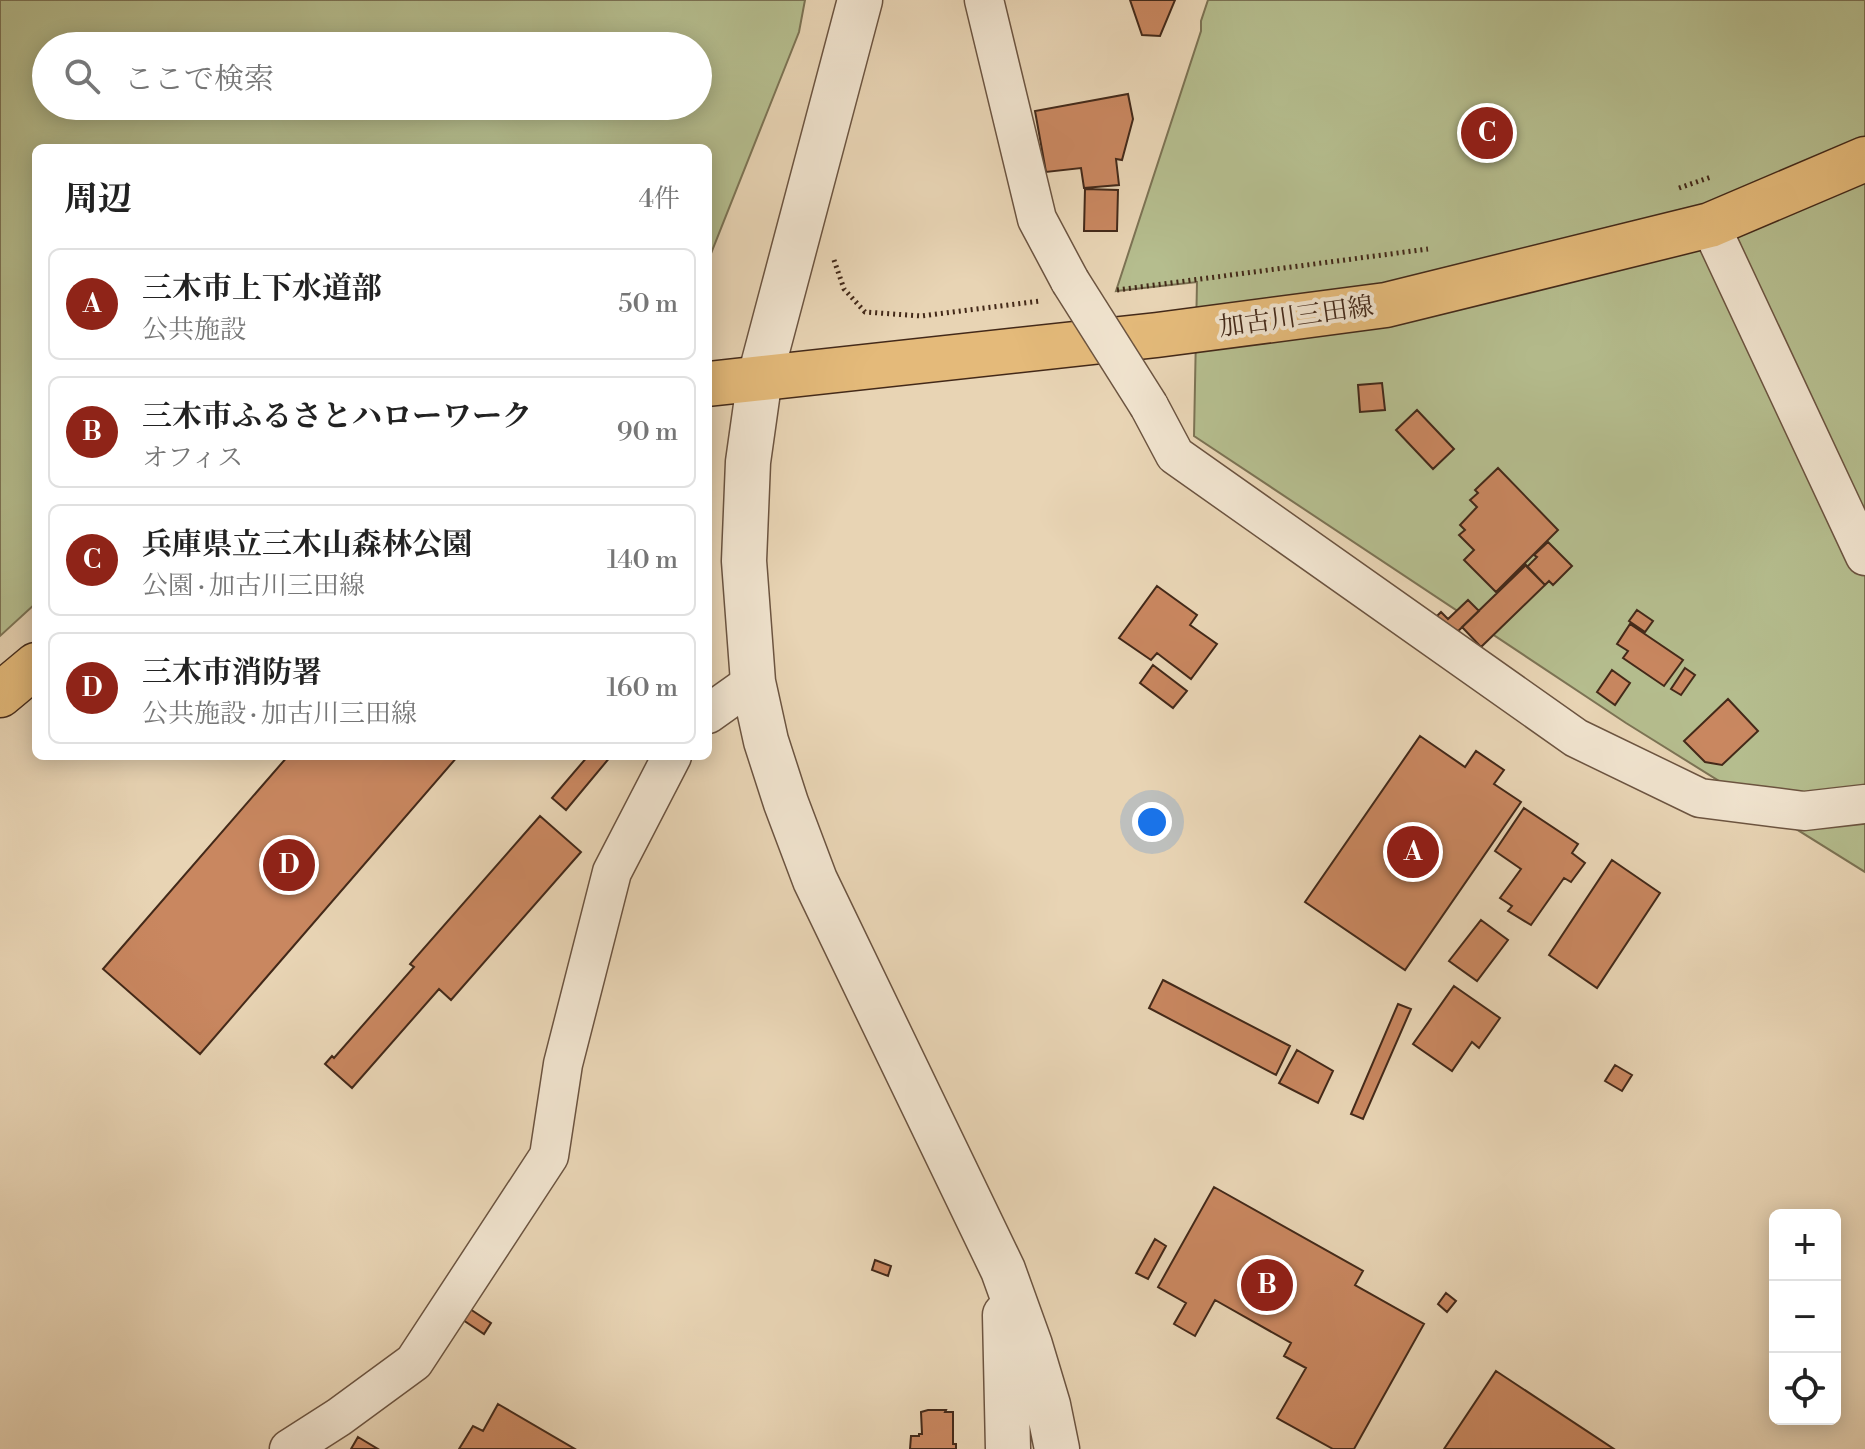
<!DOCTYPE html>
<html lang="ja">
<meta charset="utf-8">
<style>
body{margin:0;font-family:"Libre Bodoni","Noto Serif JP",serif;background:#f6f6f6;color:#222}
.controls{position:absolute;right:24px;bottom:24px;display:grid;overflow:hidden;border-radius:12px;box-shadow:0 4px 20px #0003}
.controls button{width:72px;height:72px;display:grid;place-items:center;padding:0;border:0;border-bottom:2px solid #e0e0e0;background:#fff;color:#222;font:40px sans-serif}
.you{position:absolute;left:1152px;top:822px;width:28px;height:28px;margin:-20px;border:6px solid #fff;border-radius:50%;background:#1a73e8;box-shadow:0 0 0 12px #1a73e833}
.badge{display:grid;place-items:center;width:52px;height:52px;border-radius:50%;background:#8f2418;color:#fff;font-size:26px;font-weight:700}
.pin{position:absolute;translate:-50% -50%;border:4px solid #fff;box-shadow:0 2px 8px #0006}
.list{margin:0;padding:0;list-style:none}
h2{display:flex;justify-content:space-between;align-items:center;height:104px;margin:0;padding:0 32px;font-size:34px}
h2 small{font-size:26px;font-weight:400;color:#767676}
.list li{display:grid;grid-template-columns:52px 1fr auto;gap:24px;align-items:center;box-sizing:border-box;height:112px;margin:0 16px 16px;padding:0 16px;border:2px solid #e0e0e0;border-radius:12px}
.list b{display:block;font-size:30px;white-space:nowrap}
.list p{margin:0;font-size:26px;white-space:nowrap;color:#767676}
.list em{font-size:26px;font-style:normal;color:#767676}
.icon{flex:none;width:44px;height:44px;fill:none;stroke:currentColor;stroke-width:2;stroke-linecap:round;stroke-linejoin:round}
.map{position:relative;flex:none;width:1865px;height:1449px;overflow:hidden}
.search{position:absolute;background:#fff;box-shadow:0 4px 20px #0003;left:32px;top:32px;width:680px;height:88px;display:flex;align-items:center;gap:20px;box-sizing:border-box;padding:0 28px;border-radius:44px;color:#767676;font-size:30px}
.panel{position:absolute;background:#fff;box-shadow:0 4px 20px #0003;left:32px;top:144px;width:680px;height:616px;border-radius:12px}
.map>svg:first-child{display:block}
</style>
<div class="map">
<svg width="1865" height="1449" viewBox="0 0 1865 1449">
<rect width="100%" height="100%" fill="#e8d4b4"/>
<filter id="stains"><feTurbulence type="fractalNoise" baseFrequency=".0025" numOctaves="4"/><feColorMatrix values="0 0 0 0 .2 0 0 0 0 .09 0 0 0 0 .02 0 0 0 .5 -.17"/></filter>
<radialGradient id="worn" r=".72"><stop offset=".6" stop-color="#630" stop-opacity="0"/><stop offset="1" stop-color="#630" stop-opacity=".3"/></radialGradient>
<path fill="#b5bd8e" stroke="#7c7354" stroke-width="2" fill-rule="evenodd" d="M 0,0 L 805,0 L 799,32 L 708,261 L 708,148 L 36,148 L 36,603 L 0,636 ZM 698,46 L 698,106 L 46,106 L 46,46 Z
M 1208,0 L 1865,0 L 1865,872 L 1626,723 L 1194,436 L 1197,282 L 1116,291 L 1201,31 L 1201,21 Z"/>
<path fill="#c98760" stroke="#432919" stroke-width="2" d="M 1130,0 L 1175,0 L 1160,36 L 1142,35 Z
M 1128,94 L 1133,119 L 1122,160 L 1116,159 L 1119,185 L 1084,188 L 1081,168 L 1046,172 L 1035,111 Z
M 1085,189 L 1118,190 L 1117,231 L 1084,231 Z
M 1382,383 L 1385,410 L 1360,412 L 1358,385 Z
M 1417,410 L 1454,449 L 1433,469 L 1396,430 Z
M 1498,468 L 1558,530 L 1496,592 L 1464,560 L 1474,550 L 1459,535 L 1465,530 L 1460,525 L 1477,507 L 1470,500 L 1478,493 L 1475,490 Z
M 1548,542 L 1572,566 L 1553,585 L 1549,581 L 1545,585 L 1527,567 L 1537,557 L 1534,555 Z
M 1526,565 L 1545,585 L 1481,647 L 1462,627 Z
M 1157,586 L 1197,615 L 1190,625 L 1217,644 L 1191,679 L 1157,653 L 1151,660 L 1119,638 Z
M 1468,600 L 1479,611 L 1453,636 L 1435,618 L 1441,612 L 1448,619 Z
M 1637,610 L 1653,621 L 1645,632 L 1629,621 Z
M 1630,624 L 1683,660 L 1664,686 L 1623,658 L 1628,651 L 1617,644 Z
M 1153,665 L 1187,691 L 1173,708 L 1140,683 Z
M 1685,668 L 1695,675 L 1681,695 L 1671,689 Z
M 1612,670 L 1630,683 L 1615,705 L 1597,692 Z
M 1728,699 L 1758,731 L 1722,765 L 1705,762 L 1684,741 Z
M 1420,736 L 1465,767 L 1476,751 L 1504,770 L 1494,784 L 1521,802 L 1405,970 L 1305,902 Z
M 288,756 L 458,756 L 200,1054 L 103,969 Z
M 588,756 L 611,756 L 566,810 L 552,798 Z
M 1524,808 L 1578,844 L 1572,853 L 1585,863 L 1571,882 L 1564,878 L 1531,925 L 1508,911 L 1512,906 L 1500,898 L 1521,869 L 1495,851 Z
M 540,816 L 581,852 L 451,1000 L 439,989 L 352,1088 L 325,1064 L 332,1056 L 334,1058 L 414,967 L 410,964 Z
M 1612,860 L 1660,893 L 1597,988 L 1549,955 Z
M 1481,920 L 1508,940 L 1477,981 L 1449,961 Z
M 1163,980 L 1290,1046 L 1276,1075 L 1149,1008 Z
M 1454,986 L 1500,1018 L 1479,1048 L 1472,1042 L 1452,1071 L 1413,1044 Z
M 1398,1004 L 1411,1009 L 1363,1119 L 1351,1114 Z
M 1297,1050 L 1333,1071 L 1318,1103 L 1279,1083 Z
M 1615,1065 L 1632,1075 L 1622,1091 L 1605,1081 Z
M 1214,1187 L 1363,1271 L 1355,1285 L 1424,1324 L 1354,1449 L 1333,1449 L 1277,1418 L 1306,1368 L 1284,1356 L 1291,1343 L 1215,1300 L 1195,1336 L 1174,1324 L 1186,1303 L 1158,1287 Z
M 1155,1239 L 1166,1246 L 1148,1279 L 1136,1273 Z
M 875,1260 L 891,1266 L 888,1276 L 872,1270 Z
M 1446,1293 L 1456,1301 L 1447,1312 L 1438,1304 Z
M 470,1309 L 491,1323 L 484,1334 L 463,1320 Z
M 1496,1371 L 1614,1449 L 1444,1449 Z
M 498,1404 L 575,1449 L 459,1449 L 473,1426 L 483,1431 Z
M 928,1410 L 946,1410 L 945,1412 L 953,1412 L 953,1444 L 956,1444 L 956,1449 L 910,1449 L 911,1436 L 919,1436 L 919,1434 L 922,1434 L 921,1412 Z
M 358,1437 L 378,1449 L 351,1449 Z"/>
<g fill="none" stroke-linecap="round" stroke-linejoin="round">
<g stroke="#6c5440" stroke-width="41">
<path id="minor" d="M 984,0 L 1037,219 L 1070,281
M 1710,225 L 1865,556
M 1149,406 L 1175,455 L 1576,738 L 1700,798 L 1804,811 L 1865,804
M 708,714 L 753,682
M 289,1449 L 339,1417 L 414,1362 L 549,1156 L 563,1064 L 612,872 L 672,756"/>
</g>
<g stroke="#6c5440" stroke-width="47">
<path id="tertiary" d="M 860,0 L 760,377 L 748,462 L 744,561 L 753,682 L 766,741 L 786,803 L 815,880 L 1003,1270 L 1030,1345 L 1048,1405 L 1057,1449
M 1005,1315 L 1008,1449"/>
</g>
<g stroke="#432919" stroke-width="47">
<path id="primary" d="M 708,384 L 1157,335 L 1386,305 L 1710,225 L 1865,159
M 0,695 L 36,665"/>
</g>
<path stroke="#432919" stroke-width="5" stroke-dasharray="2 4" stroke-linecap="butt" d="M 1679,188 L 1711,177
M 834,260 L 844,289 L 865,312 L 921,316 L 1040,301
M 1117,290 L 1428,249"/>
<use href="#minor" stroke="#f0e3ce" stroke-width="38"/>
<use href="#tertiary" stroke="#f0e3ce" stroke-width="44"/>
<use href="#primary" stroke="#e4ba7a" stroke-width="44"/>
<g stroke="#6c5440" stroke-width="41" stroke-linecap="butt">
<path id="minor-bridge" d="M 1070,281 L 1149,406"/>
</g>
<use href="#minor-bridge" stroke="#f0e3ce" stroke-width="38"/>
</g>
<g text-anchor="middle" stroke-width="8" stroke-linejoin="round" paint-order="stroke">
<g font-size="26" fill="#432919" stroke="#f0e3ce">
<text transform="translate(1296 316) rotate(-8)" y="9">加古川三田線</text>
</g>
</g>
<rect width="100%" height="100%" filter="url(#stains)"/>
<rect width="100%" height="100%" fill="url(#worn)"/>
</svg>
<div class="controls">
<button>+</button>
<button>−</button>
<button><svg class="icon" aria-label="locate" viewBox="0 0 24 24"><circle cx="12" cy="12" r="6"/><path d="M12 2v4M12 18v4M2 12h4M18 12h4"/></svg></button>
</div>
<div class="you"></div>
<div class="pin badge" style="left:1413px;top:852px">A</div>
<div class="pin badge" style="left:1267px;top:1285px">B</div>
<div class="pin badge" style="left:1487px;top:133px">C</div>
<div class="pin badge" style="left:289px;top:865px">D</div>
<div class="search"><svg class="icon" aria-label="search" viewBox="0 0 24 24"><circle cx="10" cy="10" r="6"/><path d="M15 15l6 6"/></svg>ここで検索</div>
<section class="panel">
<h2>周辺<small>4件</small></h2>
<ul class="list">
<li><span class="badge">A</span><div><b>三木市上下水道部</b><p>公共施設</p></div><em>50 m</em></li>
<li><span class="badge">B</span><div><b>三木市ふるさとハローワーク</b><p>オフィス</p></div><em>90 m</em></li>
<li><span class="badge">C</span><div><b>兵庫県立三木山森林公園</b><p>公園 · 加古川三田線</p></div><em>140 m</em></li>
<li><span class="badge">D</span><div><b>三木市消防署</b><p>公共施設 · 加古川三田線</p></div><em>160 m</em></li>
</ul>
</section>
</div>
